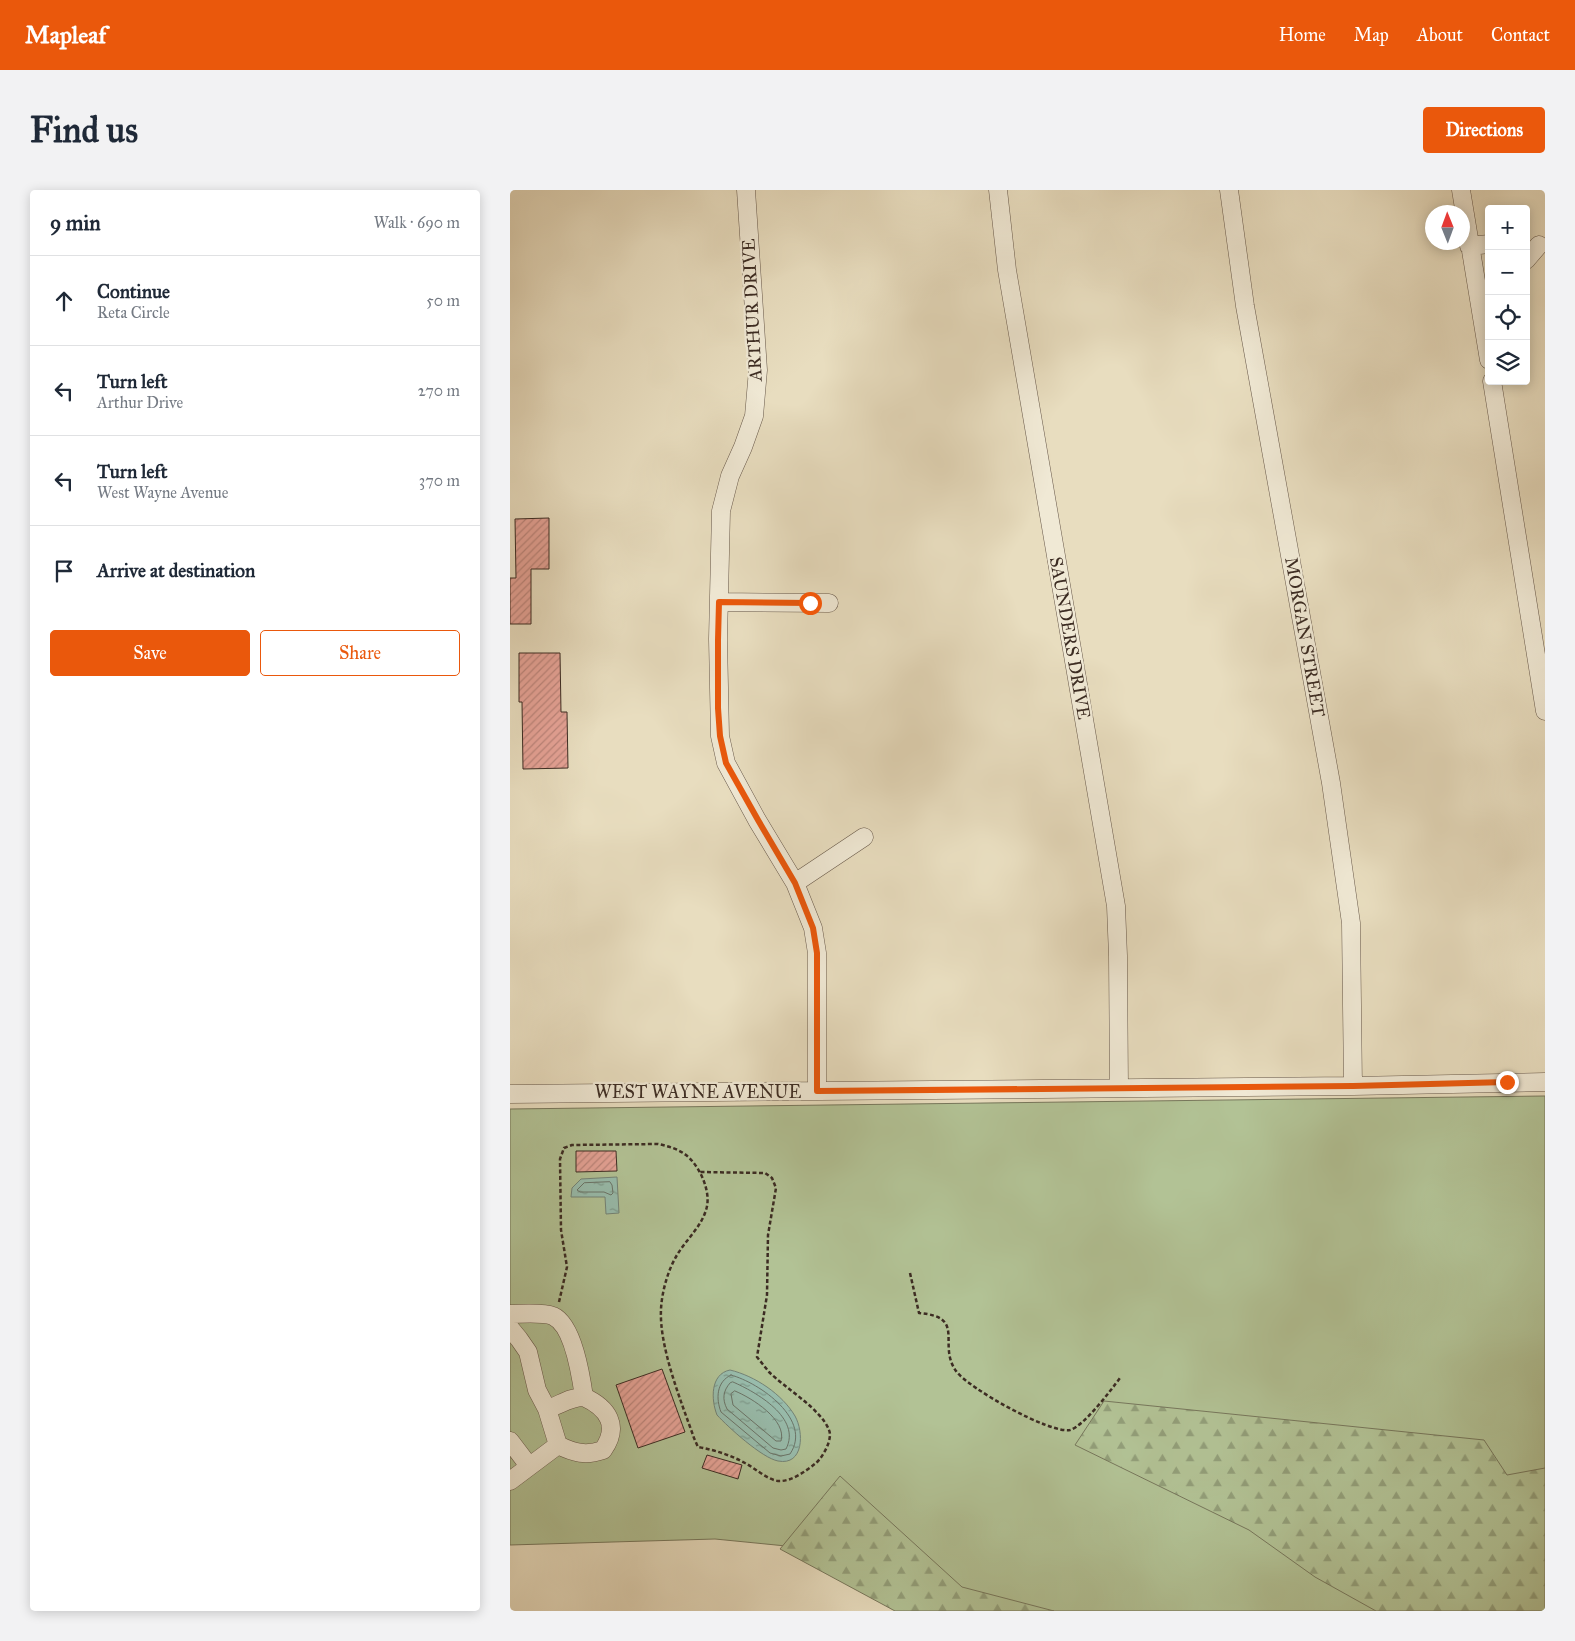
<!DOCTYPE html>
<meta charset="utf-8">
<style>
body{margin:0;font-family:"IM FELL Great Primer",serif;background:#f2f2f3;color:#1f2937}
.controls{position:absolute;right:15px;top:15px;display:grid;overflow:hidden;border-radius:5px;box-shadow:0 2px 12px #0003}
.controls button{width:45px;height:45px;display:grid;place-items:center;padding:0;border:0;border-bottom:1px solid #e0e1e3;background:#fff;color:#1f2937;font:25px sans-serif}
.compass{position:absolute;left:915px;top:15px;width:45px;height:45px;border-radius:50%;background:#fff;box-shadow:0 2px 12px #0003;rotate:359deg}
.stop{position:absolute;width:15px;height:15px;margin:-11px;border:4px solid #ea580c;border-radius:50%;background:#fff}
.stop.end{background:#ea580c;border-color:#fff;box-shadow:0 1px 5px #0008}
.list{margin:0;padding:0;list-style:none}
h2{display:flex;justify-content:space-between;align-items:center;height:65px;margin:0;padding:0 20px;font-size:21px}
h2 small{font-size:16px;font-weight:400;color:#747a83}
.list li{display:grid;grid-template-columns:32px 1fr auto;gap:15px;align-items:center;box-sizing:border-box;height:90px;padding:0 20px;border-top:1px solid #e0e1e3}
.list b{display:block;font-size:19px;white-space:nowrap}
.list p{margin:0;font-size:16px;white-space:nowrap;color:#747a83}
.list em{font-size:16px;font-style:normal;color:#747a83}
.actions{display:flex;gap:10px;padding:15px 20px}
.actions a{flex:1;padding:11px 0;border:1px solid #ea580c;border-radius:5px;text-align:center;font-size:18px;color:#ea580c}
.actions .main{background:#ea580c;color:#fff}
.icon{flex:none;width:28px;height:28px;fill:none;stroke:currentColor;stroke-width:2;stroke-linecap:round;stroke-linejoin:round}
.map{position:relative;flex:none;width:1035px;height:1421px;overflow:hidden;border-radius:5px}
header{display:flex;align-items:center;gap:30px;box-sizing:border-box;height:70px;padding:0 25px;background:#ea580c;color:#fff}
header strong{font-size:24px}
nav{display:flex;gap:28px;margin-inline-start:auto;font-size:18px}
.intro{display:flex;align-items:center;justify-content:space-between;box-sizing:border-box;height:120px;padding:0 30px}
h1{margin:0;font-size:35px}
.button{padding:12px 22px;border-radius:5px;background:#ea580c;color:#fff;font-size:18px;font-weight:700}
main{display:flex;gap:30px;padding:0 30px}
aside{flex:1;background:#fff;border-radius:5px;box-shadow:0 2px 12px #0003}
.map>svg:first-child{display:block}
</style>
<header>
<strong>Mapleaf</strong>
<nav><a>Home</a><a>Map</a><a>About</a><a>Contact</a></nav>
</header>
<div class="intro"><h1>Find us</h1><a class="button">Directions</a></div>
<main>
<aside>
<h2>9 min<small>Walk · 690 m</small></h2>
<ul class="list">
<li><svg class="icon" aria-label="ahead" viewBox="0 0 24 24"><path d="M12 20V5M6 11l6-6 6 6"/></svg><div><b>Continue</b><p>Reta Circle</p></div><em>50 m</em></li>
<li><svg class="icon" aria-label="left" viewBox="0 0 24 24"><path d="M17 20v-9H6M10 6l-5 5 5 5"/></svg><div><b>Turn left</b><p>Arthur Drive</p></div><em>270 m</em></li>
<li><svg class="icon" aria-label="left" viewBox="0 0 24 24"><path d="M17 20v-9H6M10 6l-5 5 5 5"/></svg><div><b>Turn left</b><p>West Wayne Avenue</p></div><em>370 m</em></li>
<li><svg class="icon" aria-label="arrive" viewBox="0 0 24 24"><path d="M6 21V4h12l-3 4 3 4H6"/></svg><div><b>Arrive at destination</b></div></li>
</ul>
<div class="actions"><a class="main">Save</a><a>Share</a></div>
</aside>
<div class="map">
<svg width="1035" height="1421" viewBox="0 0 1035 1421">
<defs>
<pattern id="forest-firs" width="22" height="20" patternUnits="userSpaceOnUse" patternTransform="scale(1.25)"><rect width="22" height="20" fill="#b2c295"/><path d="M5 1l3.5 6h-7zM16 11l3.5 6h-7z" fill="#929e79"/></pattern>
<pattern id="water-ripples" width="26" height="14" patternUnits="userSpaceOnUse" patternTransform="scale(1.25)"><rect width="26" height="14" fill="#98bdad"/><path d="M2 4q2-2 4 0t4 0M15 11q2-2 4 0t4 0" fill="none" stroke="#7d9a8c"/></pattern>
<pattern id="building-hatch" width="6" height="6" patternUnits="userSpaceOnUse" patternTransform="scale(1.25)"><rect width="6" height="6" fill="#e6a397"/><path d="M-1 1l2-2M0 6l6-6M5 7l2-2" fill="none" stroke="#bc857b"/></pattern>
</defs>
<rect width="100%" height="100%" fill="#e8ddbf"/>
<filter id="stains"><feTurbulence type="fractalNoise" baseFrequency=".004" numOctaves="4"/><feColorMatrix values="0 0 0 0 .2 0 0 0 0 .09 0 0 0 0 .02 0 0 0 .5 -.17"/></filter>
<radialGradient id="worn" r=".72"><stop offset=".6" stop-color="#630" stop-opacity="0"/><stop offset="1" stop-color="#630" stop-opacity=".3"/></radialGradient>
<path fill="#b2c295" stroke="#77775c" d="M 1035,906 L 1035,1421 L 460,1421 L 347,1363 L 205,1349 L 0,1355 L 0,919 Z"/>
<path fill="url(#forest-firs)" stroke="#77775c" d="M 594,1211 L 974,1250 L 997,1285 L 1035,1278 L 1035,1421 L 866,1421 L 805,1387 L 739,1340 L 565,1255 Z
M 330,1286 L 452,1397 L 544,1421 L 385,1421 L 270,1359 Z"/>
<path fill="url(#water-ripples)" stroke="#738376" d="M 107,987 L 109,1023 L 96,1024 L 95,1007 L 61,1007 L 62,998 L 71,989 Z
M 220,1180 C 245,1186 272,1204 285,1226 C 294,1242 294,1276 268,1271 C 252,1268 218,1237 207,1225 C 201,1210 200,1184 220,1180 Z"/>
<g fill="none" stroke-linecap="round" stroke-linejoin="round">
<path stroke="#6a7468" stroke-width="1" d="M 100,992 L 102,995 L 103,1003 L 101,1005 L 94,1002 L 70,1002 L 67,1000 L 74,993 Z
M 221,1185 C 250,1193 303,1230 280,1264 L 271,1266 L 260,1263 L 211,1222 C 206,1209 206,1192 221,1185 Z
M 223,1192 C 246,1202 292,1228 276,1259 L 271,1260 L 263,1258 L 217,1219 C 212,1209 213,1201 220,1193 Z
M 225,1201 C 242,1208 277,1230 271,1251 L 266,1251 L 223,1215 L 221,1204 Z"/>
</g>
<path fill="url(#building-hatch)" stroke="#3c2c23" d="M 39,328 L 39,379 L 21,379 L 21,434 L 0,434 L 0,388 L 6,388 L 5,329 Z
M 9,463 L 50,463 L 51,522 L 57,522 L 58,578 L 13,579 L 12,512 L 9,512 Z
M 66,961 L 106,961 L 107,981 L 66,982 Z
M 152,1179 L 175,1242 L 128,1258 L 106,1195 Z
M 197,1265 L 232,1275 L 228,1289 L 192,1278 Z"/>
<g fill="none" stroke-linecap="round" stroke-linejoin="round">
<g stroke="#67584a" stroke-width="19">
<path id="minor" d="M 236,0 L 248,180 L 244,226 L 233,257 L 220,286 L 211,321 L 208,449 L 210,546 L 216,573 L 247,630 L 285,693 L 303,738 L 307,763 L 307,901
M 488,0 L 497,80 L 606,716 L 608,766 L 609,898
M 719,0 L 735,116 L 821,593 L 841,733 L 843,896
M 951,0 L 979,170
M 959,56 L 979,54
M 1016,70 L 1029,55
M 982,191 L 1035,521
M 209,412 L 319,413
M 285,693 L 354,647
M 0,904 L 843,896 L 1035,892
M 0,1124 C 11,1124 33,1122 43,1126 C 63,1135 71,1186 74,1207 C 98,1218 110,1236 93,1260 C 76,1266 64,1263 48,1255 L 37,1219 L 27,1200 L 18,1162 L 9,1149 L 0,1138
M 37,1219 C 50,1215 60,1207 74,1207
M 0,1251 L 19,1276
M 0,1291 L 48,1255"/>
</g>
<path stroke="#3c2c23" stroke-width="2.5" stroke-dasharray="4 2.5" stroke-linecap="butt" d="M 400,1083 L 409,1123 C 457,1127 427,1154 446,1181 C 458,1198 540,1244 560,1240 C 574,1236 601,1200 610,1188
M 49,1112 L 57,1077 L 51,1040 L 50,969 L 54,958 L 62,955 L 148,954 C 158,956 168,959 176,965 C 190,976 202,1003 196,1020 C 191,1037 176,1050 167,1065 C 158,1080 152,1101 151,1119 C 149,1157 171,1211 184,1248 L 188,1257 C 205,1260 220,1265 235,1273 C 245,1278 256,1289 268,1291 C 281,1292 296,1281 306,1273 C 313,1267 323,1249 319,1240 C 311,1219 275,1198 259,1182 C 255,1177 251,1172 247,1167 L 257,1105 L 258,1045 L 266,998 L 262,988 L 255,983 L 189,982"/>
<use href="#minor" stroke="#f0e9d5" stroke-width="18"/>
</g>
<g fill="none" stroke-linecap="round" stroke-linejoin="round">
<path stroke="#ea580c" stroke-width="6" d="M 300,413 L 209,412 L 208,450 L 208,518 L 210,546 L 216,573 L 248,630 L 285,693 L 303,738 L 307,763 L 307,901 L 843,896 L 997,892"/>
</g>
<g text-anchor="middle" stroke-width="4.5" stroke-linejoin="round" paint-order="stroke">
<g font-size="18" fill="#3c2c23" stroke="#f0e9d5">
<text transform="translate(242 120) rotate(-93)" y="6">ARTHUR DRIVE</text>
<text transform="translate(795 447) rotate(80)" y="6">MORGAN STREET</text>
<text transform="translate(560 448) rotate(80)" y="6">SAUNDERS DRIVE</text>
<text x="188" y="908">WEST WAYNE AVENUE</text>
</g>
</g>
<rect width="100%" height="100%" filter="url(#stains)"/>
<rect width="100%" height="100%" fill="url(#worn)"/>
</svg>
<div class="controls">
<button>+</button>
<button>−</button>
<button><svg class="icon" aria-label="locate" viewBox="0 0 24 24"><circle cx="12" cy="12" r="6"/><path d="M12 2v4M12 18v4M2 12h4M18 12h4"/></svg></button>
<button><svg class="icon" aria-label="layers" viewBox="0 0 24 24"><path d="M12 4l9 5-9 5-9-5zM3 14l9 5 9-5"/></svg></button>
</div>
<svg class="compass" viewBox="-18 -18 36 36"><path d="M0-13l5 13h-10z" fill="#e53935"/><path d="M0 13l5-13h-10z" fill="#747a83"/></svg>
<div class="stop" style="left:300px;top:413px"></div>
<div class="stop end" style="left:997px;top:892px"></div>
</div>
</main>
